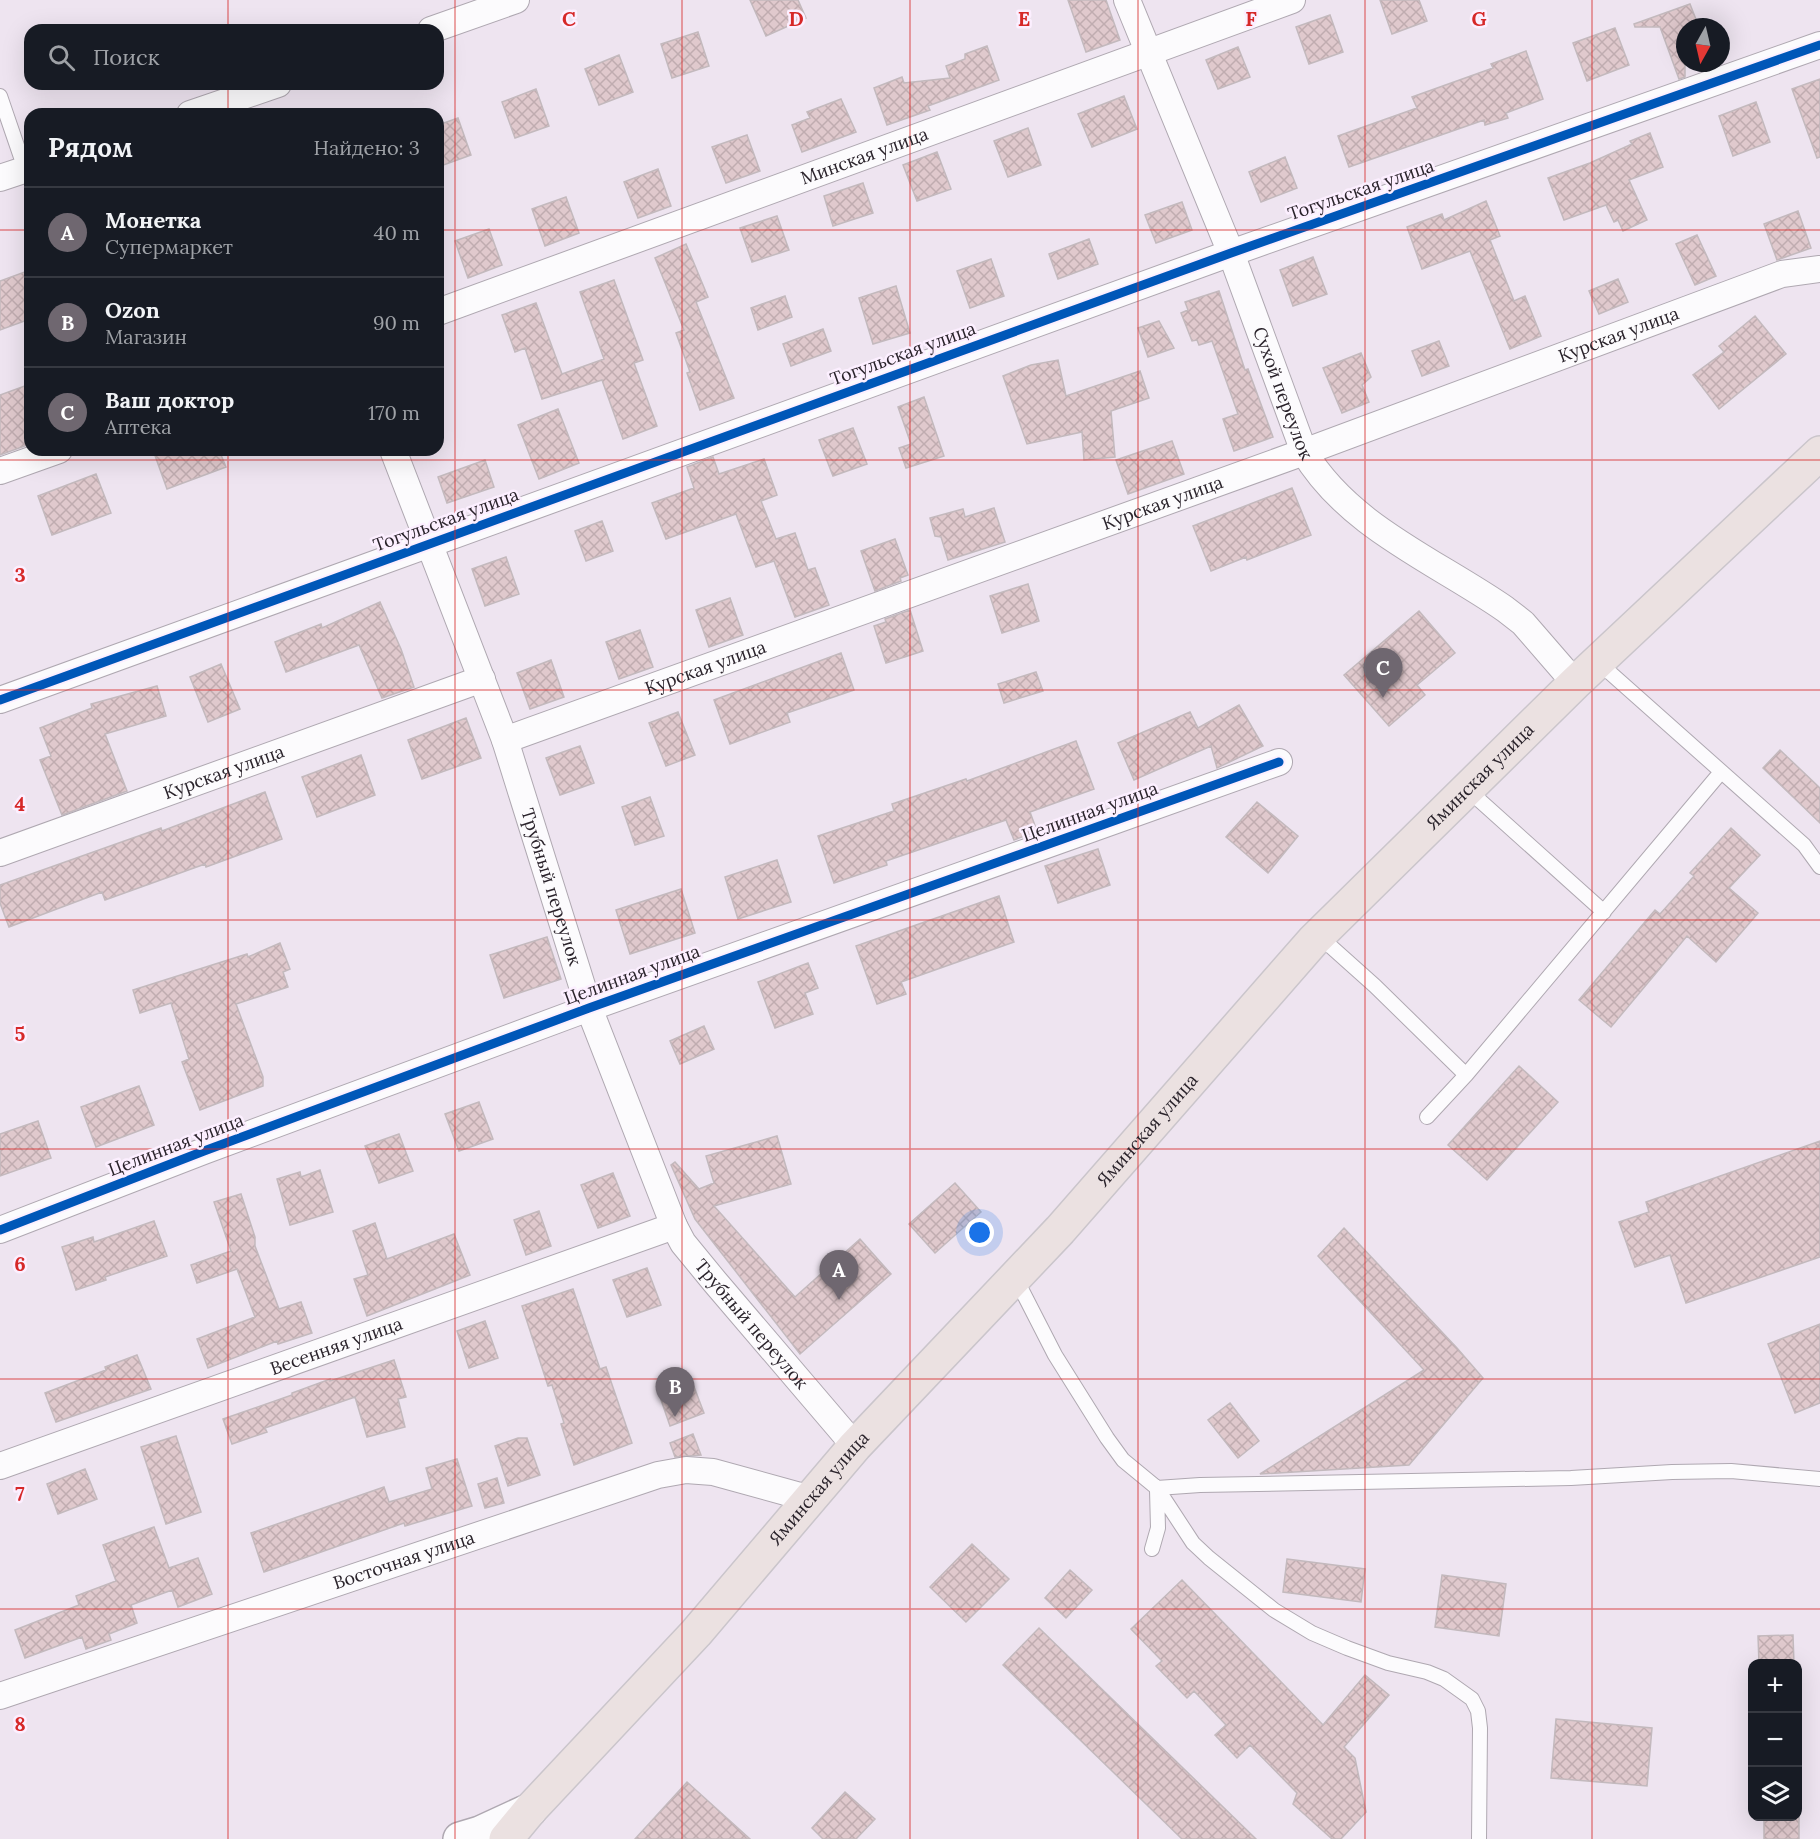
<!DOCTYPE html>
<html lang="ru">
<meta charset="utf-8">
<style>
body{margin:0;font-family:Lora,serif;background:#20242c;color:#f1f3f6}
.controls{position:absolute;right:18px;bottom:18px;display:grid;overflow:hidden;border-radius:12px;box-shadow:0 6px 24px #0002}
.controls button{width:54px;height:54px;display:grid;place-items:center;padding:0;border:0;border-bottom:2px solid #363941;background:#171b24;color:#f1f3f6;font:30px sans-serif}
.compass{position:absolute;left:1676px;top:18px;width:54px;height:54px;border-radius:50%;background:#171b24;box-shadow:0 6px 24px #0002;rotate:188deg}
.you{position:absolute;left:980px;top:1233px;width:21px;height:21px;margin:-15px;border:4px solid #fff;border-radius:50%;background:#1a73e8;box-shadow:0 0 0 9px #1a73e833}
.badge{display:grid;place-items:center;width:39px;height:39px;border-radius:50%;background:#6f6770;color:#fff;font-size:20px;font-weight:700}
.pin{position:absolute;translate:-50% -50px;filter:drop-shadow(0 2px 3px #0008)}
.pin::after{content:'';position:absolute;top:32px;width:21px;height:18px;background:inherit;clip-path:polygon(0 0,100% 0,50% 100%)}
.list{margin:0;padding:0;list-style:none}
h2{display:flex;justify-content:space-between;align-items:center;height:78px;margin:0;padding:0 24px;font-size:26px}
h2 small{font-size:20px;font-weight:400;color:#9ea1a6}
.list li{display:grid;grid-template-columns:39px 1fr auto;gap:18px;align-items:center;box-sizing:border-box;height:90px;padding:0 24px;border-top:2px solid #363941}
.list b{display:block;font-size:22px;white-space:nowrap}
.list p{margin:0;font-size:20px;white-space:nowrap;color:#9ea1a6}
.list em{font-size:20px;font-style:normal;color:#9ea1a6}
.icon{flex:none;width:33px;height:33px;fill:none;stroke:currentColor;stroke-width:2;stroke-linecap:round;stroke-linejoin:round}
.map{position:relative;flex:none;width:1820px;height:1839px;overflow:hidden}
.search{position:absolute;background:#171b24;box-shadow:0 6px 24px #0002;left:24px;top:24px;width:420px;height:66px;display:flex;align-items:center;gap:15px;box-sizing:border-box;padding:0 21px;border-radius:18px;color:#9ea1a6;font-size:22px}
.panel{position:absolute;background:#171b24;box-shadow:0 6px 24px #0002;left:24px;top:108px;width:420px;height:348px;border-radius:18px}
.map>svg:first-child{display:block}
</style>
<div class="map">
<svg width="1820" height="1839" viewBox="0 0 1820 1839">
<defs>
<pattern id="building-cross-hatch" width="8" height="8" patternUnits="userSpaceOnUse" patternTransform="scale(1.5)"><rect width="8" height="8" fill="#e0c9cd"/><path d="M0 0l8 8M0 8l8-8" fill="none" stroke="#c0acb0"/></pattern>
</defs>
<rect width="100%" height="100%" fill="#eee4f0"/>
<path fill="url(#building-cross-hatch)" stroke="#c3b9bd" stroke-width="1.5" d="M 750,0 L 798,0 L 806,18 L 766,36 Z
M 1068,0 L 1106,0 L 1120,40 L 1086,52 Z
M 1380,0 L 1419,0 L 1427,21 L 1392,34 Z
M 1690,4 L 1699,27 L 1685,27 L 1685,77 L 1679,79 L 1660,27 L 1635,27 L 1634,24 Z
M 1330,15 L 1343,52 L 1309,64 L 1296,27 Z
M 1615,28 L 1629,65 L 1587,81 L 1573,43 Z
M 698,32 L 709,66 L 672,78 L 661,44 Z
M 987,46 L 999,80 L 928,106 L 930,110 L 887,125 L 874,88 L 902,77 L 904,83 L 950,78 L 946,66 L 965,59 L 965,54 Z
M 1238,47 L 1250,77 L 1218,89 L 1206,60 Z
M 1526,51 L 1543,99 L 1506,113 L 1508,118 L 1485,125 L 1484,120 L 1349,167 L 1338,136 L 1417,108 L 1412,97 L 1493,68 L 1491,64 Z
M 619,55 L 633,92 L 599,105 L 585,69 Z
M 1820,79 L 1820,157 L 1817,158 L 1792,89 Z
M 536,89 L 549,126 L 515,138 L 502,102 Z
M 1124,96 L 1137,129 L 1092,147 L 1078,114 Z
M 841,99 L 856,132 L 802,152 L 792,125 L 810,118 L 807,112 Z
M 1756,102 L 1770,142 L 1733,156 L 1719,116 Z
M 458,118 L 471,155 L 438,167 L 438,125 Z
M 1028,128 L 1041,165 L 1008,177 L 994,141 Z
M 1650,133 L 1663,167 L 1629,180 L 1647,220 L 1623,231 L 1618,220 L 1614,222 L 1606,205 L 1564,220 L 1548,178 L 1590,163 L 1632,144 L 1630,141 Z
M 747,135 L 760,171 L 726,183 L 712,147 Z
M 937,152 L 951,189 L 917,201 L 903,165 Z
M 1285,157 L 1297,188 L 1261,202 L 1249,172 Z
M 658,169 L 671,206 L 638,218 L 624,182 Z
M 863,183 L 873,213 L 833,226 L 824,196 Z
M 566,197 L 579,233 L 545,246 L 532,209 Z
M 1486,201 L 1500,236 L 1490,240 L 1514,301 L 1525,296 L 1541,336 L 1510,349 L 1470,251 L 1422,269 L 1407,227 L 1442,214 L 1444,220 Z
M 1182,202 L 1192,230 L 1156,243 L 1145,215 Z
M 1798,211 L 1811,248 L 1777,260 L 1764,224 Z
M 777,216 L 789,250 L 752,262 L 740,228 Z
M 489,229 L 502,265 L 468,278 L 455,241 Z
M 1697,235 L 1716,276 L 1695,285 L 1676,244 Z
M 1089,239 L 1098,264 L 1058,279 L 1049,254 Z
M 686,244 L 708,297 L 696,302 L 734,398 L 700,410 L 687,373 L 690,372 L 676,333 L 684,330 L 655,258 Z
M 1313,257 L 1327,294 L 1293,306 L 1280,270 Z
M 991,259 L 1004,296 L 970,308 L 957,271 Z
M 30,270 L 30,319 L 0,330 L 0,281 Z
M 1618,279 L 1628,302 L 1599,314 L 1589,291 Z
M 614,280 L 643,360 L 634,363 L 657,426 L 623,439 L 602,380 L 542,399 L 525,348 L 515,352 L 502,315 L 536,303 L 562,374 L 604,359 L 580,292 Z
M 896,286 L 910,333 L 873,344 L 859,298 Z
M 1219,291 L 1245,370 L 1248,369 L 1273,437 L 1234,451 L 1223,419 L 1238,414 L 1212,341 L 1199,345 L 1197,340 L 1192,341 L 1181,313 L 1188,310 L 1185,302 Z
M 785,296 L 792,317 L 758,330 L 751,308 Z
M 1755,316 L 1786,354 L 1719,409 L 1693,375 L 1724,352 L 1719,346 Z
M 1159,321 L 1174,348 L 1148,357 L 1138,328 Z
M 823,329 L 831,351 L 791,366 L 783,344 Z
M 1439,341 L 1449,366 L 1422,376 L 1412,351 Z
M 1361,353 L 1371,377 L 1362,385 L 1369,402 L 1342,413 L 1323,368 Z
M 1058,360 L 1066,396 L 1140,371 L 1149,398 L 1111,411 L 1115,457 L 1084,460 L 1082,432 L 1027,444 L 1003,376 L 1031,365 Z
M 30,384 L 30,444 L 0,455 L 0,395 Z
M 924,397 L 944,456 L 906,468 L 899,448 L 911,444 L 898,407 Z
M 558,409 L 579,463 L 539,479 L 518,425 Z
M 853,428 L 867,464 L 833,476 L 819,440 Z
M 1172,441 L 1184,474 L 1128,494 L 1116,460 Z
M 153,450 L 219,450 L 226,467 L 167,489 Z
M 713,457 L 719,474 L 764,459 L 777,495 L 761,501 L 776,539 L 795,533 L 808,570 L 815,568 L 829,605 L 795,617 L 774,561 L 756,567 L 736,514 L 666,539 L 652,503 L 694,488 L 687,467 Z
M 485,460 L 494,487 L 447,503 L 438,477 Z
M 96,474 L 111,513 L 52,535 L 38,496 Z
M 1292,488 L 1311,535 L 1247,560 L 1246,557 L 1211,571 L 1193,526 Z
M 994,508 L 1005,542 L 948,560 L 941,537 L 935,536 L 930,518 L 963,509 L 965,517 Z
M 602,521 L 613,551 L 586,561 L 575,531 Z
M 895,539 L 908,575 L 900,578 L 901,581 L 875,591 L 861,551 Z
M 506,557 L 519,594 L 485,606 L 472,569 Z
M 1028,584 L 1039,621 L 1002,633 L 990,596 Z
M 730,598 L 743,635 L 709,647 L 696,610 Z
M 380,602 L 401,649 L 414,687 L 382,698 L 359,645 L 286,672 L 275,642 L 321,624 L 322,628 Z
M 910,610 L 923,651 L 886,663 L 874,626 L 886,622 L 885,619 Z
M 1419,611 L 1455,653 L 1417,685 L 1425,695 L 1389,726 L 1344,675 Z
M 640,630 L 653,667 L 619,679 L 606,642 Z
M 841,653 L 854,690 L 787,713 L 790,722 L 730,744 L 714,700 Z
M 551,660 L 564,697 L 530,709 L 517,673 Z
M 221,664 L 240,709 L 208,722 L 190,677 Z
M 1036,672 L 1043,691 L 1004,703 L 998,684 Z
M 157,686 L 166,716 L 105,734 L 127,791 L 62,815 L 40,760 L 51,756 L 40,728 L 92,708 L 91,704 Z
M 1239,705 L 1263,746 L 1217,768 L 1211,746 L 1134,780 L 1118,743 L 1190,712 L 1198,728 Z
M 678,712 L 695,755 L 666,766 L 649,723 Z
M 466,718 L 481,758 L 422,779 L 408,740 Z
M 1076,741 L 1094,789 L 1030,812 L 1037,831 L 1014,840 L 1006,820 L 886,861 L 887,865 L 834,883 L 818,836 L 894,811 L 892,804 L 966,779 L 967,781 Z
M 580,746 L 594,783 L 560,795 L 546,758 Z
M 1780,750 L 1820,788 L 1820,823 L 1763,768 Z
M 361,755 L 375,795 L 317,817 L 302,777 Z
M 265,792 L 282,839 L 206,867 L 205,864 L 105,900 L 102,892 L 9,927 L 0,903 L 0,885 L 161,828 L 162,831 Z
M 650,797 L 664,836 L 635,845 L 622,807 Z
M 1257,802 L 1298,836 L 1268,873 L 1226,837 Z
M 1731,828 L 1760,855 L 1729,888 L 1758,913 L 1716,962 L 1687,936 L 1611,1027 L 1579,1000 L 1655,910 L 1660,914 L 1694,876 L 1690,873 Z
M 1098,849 L 1110,885 L 1058,903 L 1045,866 Z
M 777,860 L 791,902 L 738,919 L 725,877 Z
M 681,889 L 695,933 L 630,954 L 616,910 Z
M 999,896 L 1014,942 L 901,982 L 906,994 L 877,1004 L 856,946 Z
M 547,937 L 561,979 L 504,998 L 490,955 Z
M 280,943 L 290,969 L 283,972 L 288,987 L 236,1004 L 263,1077 L 263,1086 L 200,1110 L 182,1062 L 189,1059 L 171,1003 L 140,1013 L 133,990 L 247,954 L 248,957 Z
M 808,963 L 818,988 L 805,993 L 813,1014 L 775,1028 L 758,982 Z
M 704,1026 L 714,1049 L 680,1064 L 670,1041 Z
M 1519,1066 L 1558,1102 L 1487,1180 L 1448,1145 Z
M 139,1086 L 154,1125 L 96,1147 L 81,1107 Z
M 479,1102 L 493,1139 L 459,1151 L 445,1114 Z
M 38,1121 L 51,1158 L 0,1176 L 0,1134 Z
M 399,1134 L 413,1171 L 379,1183 L 365,1146 Z
M 777,1136 L 791,1184 L 714,1206 L 795,1297 L 860,1239 L 891,1274 L 800,1354 L 695,1219 L 671,1165 L 675,1162 L 699,1189 L 714,1183 L 706,1156 Z
M 1820,1141 L 1820,1257 L 1686,1303 L 1670,1255 L 1635,1267 L 1619,1222 L 1649,1212 L 1646,1202 Z
M 320,1170 L 333,1212 L 290,1225 L 277,1179 L 300,1172 L 301,1177 Z
M 613,1173 L 630,1216 L 598,1228 L 581,1185 Z
M 955,1183 L 981,1212 L 935,1253 L 909,1224 Z
M 241,1194 L 255,1237 L 255,1246 L 279,1309 L 301,1302 L 312,1333 L 278,1344 L 277,1341 L 208,1368 L 197,1339 L 255,1317 L 237,1269 L 197,1283 L 191,1265 L 231,1251 L 214,1202 Z
M 539,1211 L 551,1246 L 526,1255 L 514,1220 Z
M 154,1221 L 167,1256 L 105,1277 L 106,1280 L 76,1290 L 62,1247 L 93,1237 L 94,1242 Z
M 375,1223 L 387,1259 L 454,1234 L 470,1275 L 367,1316 L 354,1279 L 368,1275 L 353,1231 Z
M 1344,1228 L 1457,1348 L 1483,1378 L 1409,1465 L 1260,1474 L 1424,1370 L 1318,1256 Z
M 647,1268 L 661,1305 L 627,1317 L 613,1280 Z
M 573,1289 L 600,1369 L 606,1367 L 632,1443 L 574,1465 L 561,1424 L 564,1423 L 552,1385 L 548,1386 L 522,1306 Z
M 485,1321 L 498,1358 L 469,1368 L 457,1331 Z
M 1820,1324 L 1820,1403 L 1795,1413 L 1768,1344 Z
M 137,1355 L 151,1389 L 56,1422 L 45,1393 L 106,1370 L 105,1367 Z
M 394,1360 L 406,1397 L 398,1399 L 405,1427 L 367,1437 L 355,1397 L 265,1428 L 267,1432 L 232,1444 L 223,1419 L 292,1395 L 292,1393 L 330,1379 L 330,1381 Z
M 693,1384 L 704,1413 L 670,1426 L 660,1397 Z
M 1230,1403 L 1259,1441 L 1238,1458 L 1208,1420 Z
M 693,1434 L 701,1455 L 675,1457 L 670,1443 Z
M 176,1436 L 201,1512 L 166,1524 L 141,1447 Z
M 518,1438 L 527,1438 L 540,1475 L 508,1486 L 495,1446 Z
M 457,1459 L 472,1506 L 405,1526 L 404,1523 L 264,1572 L 251,1533 L 384,1487 L 389,1502 L 432,1489 L 426,1468 Z
M 85,1469 L 97,1499 L 58,1514 L 47,1484 Z
M 497,1478 L 504,1503 L 485,1508 L 478,1484 Z
M 154,1527 L 169,1568 L 198,1558 L 212,1594 L 178,1607 L 172,1590 L 131,1605 L 137,1623 L 109,1634 L 111,1640 L 86,1649 L 82,1637 L 25,1658 L 15,1630 L 79,1605 L 76,1596 L 116,1581 L 103,1545 Z
M 972,1544 L 1009,1579 L 966,1622 L 930,1587 Z
M 1287,1559 L 1365,1569 L 1361,1602 L 1283,1592 Z
M 1070,1570 L 1092,1590 L 1066,1618 L 1045,1598 Z
M 1442,1575 L 1506,1584 L 1499,1636 L 1435,1627 Z
M 1182,1580 L 1323,1725 L 1365,1675 L 1389,1695 L 1344,1747 L 1355,1758 L 1366,1812 L 1341,1839 L 1332,1839 L 1293,1804 L 1297,1793 L 1250,1745 L 1237,1758 L 1215,1735 L 1226,1725 L 1194,1691 L 1187,1698 L 1156,1666 L 1162,1661 L 1131,1629 Z
M 1039,1628 L 1256,1839 L 1182,1839 L 1003,1665 Z
M 1793,1635 L 1794,1664 L 1759,1664 L 1758,1636 Z
M 1556,1719 L 1652,1728 L 1647,1786 L 1551,1778 Z
M 687,1782 L 750,1839 L 635,1839 Z
M 845,1792 L 875,1819 L 856,1839 L 823,1839 L 812,1828 Z
M 1764,1816 L 1799,1816 L 1799,1839 L 1764,1839 Z"/>
<g fill="none" stroke-linecap="round" stroke-linejoin="round">
<g stroke="#afa8b1" stroke-width="16">
<path id="service" d="M 0,96 L 25,169
M 1598,662 L 1804,845 L 1820,867
M 1467,789 L 1604,912
M 1318,935 L 1375,986 L 1466,1075
M 1427,1117 L 1466,1075 L 1721,772
M 1015,1277 L 1055,1355 L 1107,1438 L 1123,1460 L 1157,1488 L 1200,1485 L 1571,1478 L 1672,1472 L 1731,1471 L 1820,1479
M 1157,1488 L 1193,1543 L 1209,1558 L 1274,1610 L 1312,1633 L 1347,1648 L 1388,1663 L 1427,1672 L 1444,1679 L 1472,1699 L 1478,1711 L 1480,1728 L 1479,1839
M 1152,1549 L 1158,1528 L 1157,1490"/>
</g>
<g stroke="#afa8b1" stroke-width="28">
<g id="minor">
<path id="s1" d="M 1127,0 L 1231,253 L 1304,452 C 1349,527 1436,561 1505,609 L 1523,623 L 1575,683"/>
<path d="M 431,30 L 516,0"/>
<path d="M 190,114 L 278,84"/>
<path d="M 0,178 L 30,168"/>
<path id="s2" d="M 438,312 L 1292,0"/>
<path id="s3" d="M 393,450 L 505,740 L 589,1008 L 674,1226 L 683,1243 L 715,1282 L 855,1446"/>
<path d="M 0,471 L 59,450"/>
<path d="M 0,700 L 1231,253 L 1820,45"/>
<path id="s4" d="M 505,740 L 1304,452 L 1782,274 L 1820,269"/>
<path id="s5" d="M 0,853 L 482,679"/>
<path d="M 0,1230 L 204,1151 L 589,1008 L 1279,762"/>
<path id="s6" d="M 0,1466 L 674,1226"/>
<path id="s7" d="M 0,1696 L 658,1475 L 686,1470 L 713,1472 L 811,1499"/>
</g>
</g>
<g stroke="#afa8b1" stroke-width="36">
<path id="secondary" d="M 460,1839 L 480,1833 L 530,1810"/>
</g>
<g stroke="#cac5cb" stroke-width="36">
<g id="primary">
<path id="s8" d="M 506,1839 L 530,1810 L 696,1633 L 855,1446 L 1060,1230 L 1313,941 L 1575,683 L 1820,453"/>
</g>
</g>
<use href="#service" stroke="#fcfbfd" stroke-width="14"/>
<use href="#minor" stroke="#fcfbfd" stroke-width="26"/>
<use href="#secondary" stroke="#fcfbfd" stroke-width="33"/>
<use href="#primary" stroke="#ebe1e1" stroke-width="33"/>
<g stroke="#fcefff" stroke-width="13">
<path id="cycleway" d="M 0,700 L 1231,253 L 1820,45
M 0,1230 L 204,1151 L 589,1008 L 1279,762"/>
</g>
<use href="#cycleway" stroke="#0057b8" stroke-width="9"/>
</g>
<path fill="none" stroke="#d62828" stroke-width="1.5" stroke-opacity="0.55" d="M 228,0 L 228,30M 455,0 L 455,1839M 682,0 L 682,1839M 910,0 L 910,1839M 1138,0 L 1138,1839M 1365,0 L 1365,1839M 1592,0 L 1592,1839M 228,84 L 228,114M 0,230 L 30,230M 438,230 L 1820,230M 228,450 L 228,1839M 0,460 L 1820,460M 0,690 L 1820,690M 0,920 L 1820,920M 0,1149 L 1820,1149M 0,1379 L 1820,1379M 0,1609 L 1820,1609"/>
<g text-anchor="middle" stroke-width="5" stroke-linejoin="round" paint-order="stroke">
<g font-size="18" fill="#2a232b" stroke="#fcefff">
<text dy="6" stroke="none"><textPath href="#s2" startOffset="454">Минская улица</textPath></text>
<text transform="translate(1361 190) rotate(-19)" y="6">Тогульская улица</text>
<text dy="6" stroke="none"><textPath href="#s4" startOffset="1185">Курская улица</textPath></text>
<text transform="translate(903 354) rotate(-20)" y="6">Тогульская улица</text>
<text dy="6" stroke="none"><textPath href="#s1" startOffset="423">Сухой переулок</textPath></text>
<text dy="6" stroke="none"><textPath href="#s4" startOffset="699">Курская улица</textPath></text>
<text transform="translate(446 520) rotate(-20)" y="6">Тогульская улица</text>
<text dy="6" stroke="none"><textPath href="#s4" startOffset="213">Курская улица</textPath></text>
<text dy="6" stroke="none"><textPath href="#s5" startOffset="238">Курская улица</textPath></text>
<text dy="6" stroke="none"><textPath href="#s8" startOffset="1442">Яминская улица</textPath></text>
<text transform="translate(1090 812) rotate(-20)" y="6">Целинная улица</text>
<text dy="6" stroke="none"><textPath href="#s3" startOffset="465">Трубный переулок</textPath></text>
<text transform="translate(632 975) rotate(-20)" y="6">Целинная улица</text>
<text dy="6" stroke="none"><textPath href="#s8" startOffset="956">Яминская улица</textPath></text>
<text transform="translate(176 1145) rotate(-21)" y="6">Целинная улица</text>
<text dy="6" stroke="none"><textPath href="#s3" startOffset="951">Трубный переулок</textPath></text>
<text dy="6" stroke="none"><textPath href="#s6" startOffset="357">Весенняя улица</textPath></text>
<text dy="6" stroke="none"><textPath href="#s8" startOffset="470">Яминская улица</textPath></text>
<text dy="6" stroke="none"><textPath href="#s7" startOffset="426">Восточная улица</textPath></text>
</g>
</g>
<g font-size="20" text-anchor="middle" font-weight="bold" fill="#d62828" stroke="#fcefff" stroke-width="5" stroke-linejoin="round" paint-order="stroke">
<text x="569" y="26">C</text>
<text x="796" y="26">D</text>
<text x="1024" y="26">E</text>
<text x="1251" y="26">F</text>
<text x="1479" y="26">G</text>
<text x="20" y="582">3</text>
<text x="20" y="811">4</text>
<text x="20" y="1041">5</text>
<text x="20" y="1271">6</text>
<text x="20" y="1501">7</text>
<text x="20" y="1731">8</text>
</g>
</svg>
<div class="controls">
<button>+</button>
<button>−</button>
<button><svg class="icon" aria-label="layers" viewBox="0 0 24 24"><path d="M12 4l9 5-9 5-9-5zM3 14l9 5 9-5"/></svg></button>
</div>
<svg class="compass" viewBox="-18 -18 36 36"><path d="M0-13l5 13h-10z" fill="#e53935"/><path d="M0 13l5-13h-10z" fill="#9ea1a6"/></svg>
<div class="you"></div>
<div class="pin badge" style="left:839px;top:1300px">A</div>
<div class="pin badge" style="left:675px;top:1417px">B</div>
<div class="pin badge" style="left:1383px;top:698px">C</div>
<div class="search"><svg class="icon" aria-label="search" viewBox="0 0 24 24"><circle cx="10" cy="10" r="6"/><path d="M15 15l6 6"/></svg>Поиск</div>
<section class="panel">
<h2>Рядом<small>Найдено: 3</small></h2>
<ul class="list">
<li><span class="badge">A</span><div><b>Монетка</b><p>Супермаркет</p></div><em>40 m</em></li>
<li><span class="badge">B</span><div><b>Ozon</b><p>Магазин</p></div><em>90 m</em></li>
<li><span class="badge">C</span><div><b>Ваш доктор</b><p>Аптека</p></div><em>170 m</em></li>
</ul>
</section>
</div>
